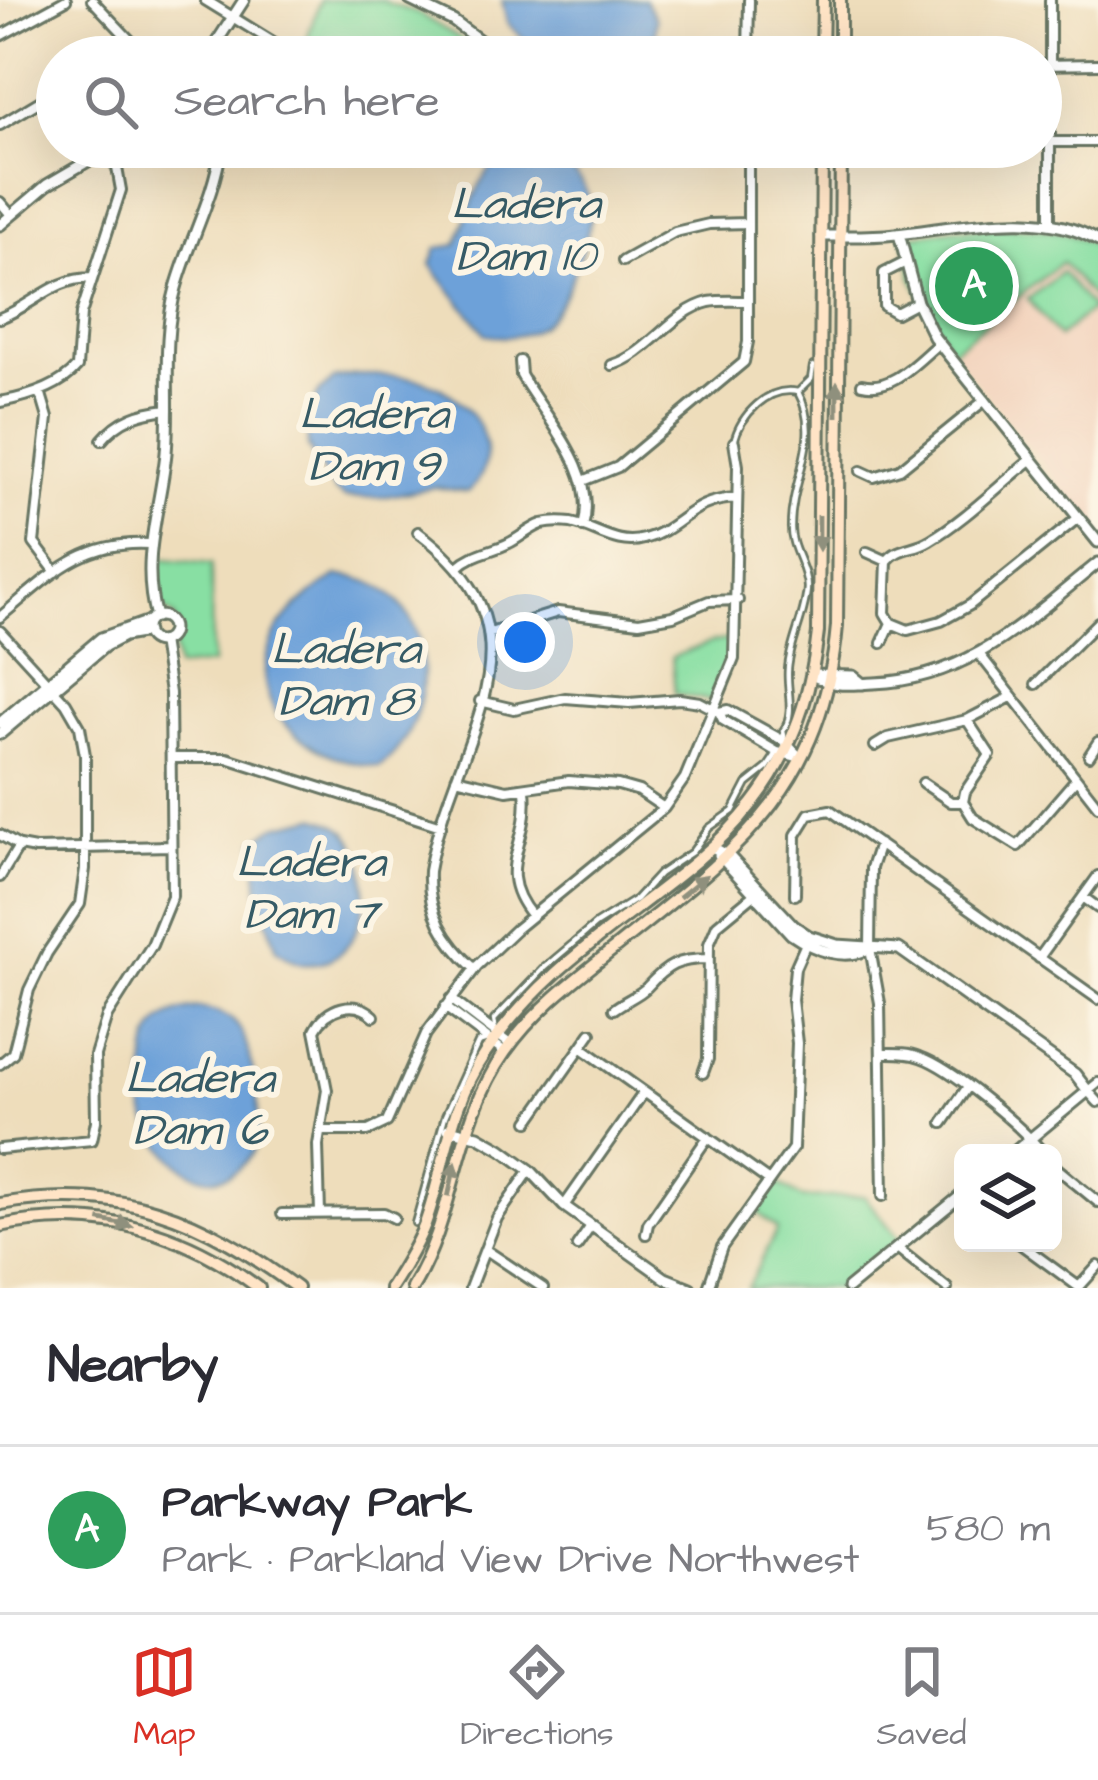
<!DOCTYPE html>
<meta charset="utf-8">
<style>
body{margin:0;font-family:"Architects Daughter",sans-serif;background:#f2f2f3;color:#2b2b33}
.controls{position:absolute;right:36px;bottom:36px;display:grid;overflow:hidden;border-radius:18px;box-shadow:0 12px 48px #0002}
.controls button{width:108px;height:108px;display:grid;place-items:center;padding:0;border:0;border-bottom:3px solid #e1e1e2;background:#fff;color:#2b2b33;font:60px sans-serif}
.you{position:absolute;left:525px;top:642px;width:42px;height:42px;margin:-30px;border:9px solid #fff;border-radius:50%;background:#1a73e8;box-shadow:0 0 0 18px #1a73e833}
.badge{display:grid;place-items:center;width:78px;height:78px;border-radius:50%;background:#d93025;color:#fff;font-size:39px;font-weight:700}
.pin{position:absolute;translate:-50% -50%;border:6px solid #fff;box-shadow:0 3px 12px #0006}
.list{margin:0;padding:0;list-style:none}
h2{display:flex;justify-content:space-between;align-items:center;height:156px;margin:0;padding:0 48px;font-size:51px}
h2 small{font-size:39px;font-weight:400;color:#7c7c81}
.list li{display:grid;grid-template-columns:78px 1fr auto;gap:36px;align-items:center;box-sizing:border-box;height:168px;padding:0 48px;border-top:3px solid #e1e1e2}
.list b{display:block;font-size:45px;white-space:nowrap}
.list p{margin:0;font-size:39px;white-space:nowrap;color:#7c7c81}
.list em{font-size:39px;font-style:normal;color:#7c7c81}
.icon{flex:none;width:66px;height:66px;fill:none;stroke:currentColor;stroke-width:2;stroke-linecap:round;stroke-linejoin:round}
.map{position:relative;flex:none;width:1098px;height:1288px;overflow:hidden}
.search{position:absolute;background:#fff;box-shadow:0 12px 48px #0002;left:36px;right:36px;top:36px;height:132px;display:flex;align-items:center;gap:30px;box-sizing:border-box;padding:0 42px;border-radius:66px;color:#7c7c81;font-size:45px}
.sheet{height:324px;background:#fff}
nav{display:flex;justify-content:space-around;align-items:center;box-sizing:border-box;height:168px;border-top:3px solid #e1e1e2;background:#fff;font-size:33px;color:#7c7c81}
nav a{display:grid;justify-items:center;gap:6px}
nav .on{color:#d93025}
.map>svg:first-child{display:block}
</style>
<div class="map">
<svg width="1098" height="1288" viewBox="0 0 1098 1288">
<rect width="100%" height="100%" fill="#fcf5e5"/>
<filter id="ink" filterUnits="userSpaceOnUse"><feTurbulence type="fractalNoise" baseFrequency=".00833" numOctaves="2"/><feDisplacementMap in="SourceGraphic" scale="24" xChannelSelector="R" yChannelSelector="G"/><feConvolveMatrix kernelMatrix="1 2 1 2 8 2 1 2 1" color-interpolation-filters="sRGB"/></filter>
<filter id="wash" filterUnits="userSpaceOnUse"><feTurbulence type="fractalNoise" baseFrequency=".004" numOctaves="4" result="noise"/><feDisplacementMap in="SourceGraphic" scale="48" xChannelSelector="R" yChannelSelector="G"/><feGaussianBlur stdDeviation="2.7" result="paint"/><feColorMatrix in="noise" values="0 0 0 0 0 0 0 0 0 0 0 0 0 0 0 0 0 1.4 0 .05"/><feComposite in="paint" operator="in"/></filter>
<g filter="url(#wash)">
<rect width="100%" height="100%" fill="#edb"/>
<path fill="#f3d4be" d="M 1062,262 L 1091,298 L 1098,297 L 1098,532 L 951,351 Z"/>
<path fill="#88dfa3" stroke="#548e6c" stroke-width="3" d="M 320,0 L 380,0 L 419,14 L 491,57 L 301,57 Z
M 955,229 C 1003,229 1056,221 1098,248 L 1098,297 L 1092,298 L 1062,262 L 951,351 L 913,279 L 904,237 Z
M 1062,272 L 1092,309 L 1059,337 L 1028,299 Z
M 157,558 L 211,564 L 212,664 L 177,668 L 173,645 L 179,628 L 174,616 L 161,607 Z
M 732,639 L 724,674 L 712,701 L 675,694 L 672,657 L 712,642 Z
M 778,1183 L 802,1198 L 864,1196 L 900,1240 L 839,1288 L 747,1288 L 778,1229 L 757,1212 Z"/>
<path fill="#6da1d9" stroke="#466f86" stroke-width="3" d="M 502,0 L 645,0 L 656,19 L 654,54 L 651,57 L 543,57 L 507,23 Z
M 542,147 C 562,161 584,176 590,202 C 594,220 585,239 580,256 C 562,305 546,346 486,335 C 469,309 447,290 431,264 L 437,248 L 457,245 C 475,198 480,149 542,147 Z
M 356,375 C 374,376 394,374 412,378 C 464,387 514,449 468,492 L 435,487 L 382,497 L 345,498 L 335,491 L 308,447 L 307,416 L 319,393 L 334,379 Z
M 337,576 C 437,578 448,715 379,767 C 310,760 236,709 276,632 C 290,607 315,591 337,576 Z
M 315,817 C 324,820 334,822 341,827 C 383,860 370,972 302,963 C 294,962 284,954 277,950 L 259,895 L 255,841 L 276,826 Z
M 199,1008 C 215,1011 229,1013 239,1028 C 253,1049 266,1133 252,1153 C 215,1210 161,1159 145,1114 C 141,1102 145,1089 145,1077 C 146,1035 152,1013 199,1008 Z"/>
</g>
<g filter="url(#ink)">
<g fill="none" stroke-linecap="round" stroke-linejoin="round">
<g stroke="#677563" stroke-width="10">
<path id="pedestrian" d="M 798,392 L 811,379 L 813,366
M 734,442 C 740,416 768,385 798,392 C 823,438 791,478 791,526 C 790,549 807,567 807,588 C 806,614 790,642 788,669 C 786,690 796,713 783,731 L 784,736
M 495,1026 L 494,1020 L 545,967 L 596,924 L 636,899 L 659,874 L 692,852 L 709,828 L 733,811 L 747,784 L 767,768 L 775,756
M 415,1223 L 445,1116 L 478,1043 L 484,1041"/>
</g>
<g stroke="#677563" stroke-width="14">
<path id="minor" d="M 92,0 L 146,57
M 205,0 L 286,50
M 1050,0 L 1050,224
M 0,36 L 66,0
M 708,44 L 720,51 L 748,52
M 119,57 L 133,47
M 748,57 L 749,0
M 1041,65 L 1098,64
M 0,125 L 57,91
M 1041,142 L 1098,142
M 656,153 L 709,147
M 889,155 L 937,147
M 0,202 L 11,215
M 623,261 L 675,232 L 709,224 L 748,223
M 904,263 L 884,273 L 884,306 L 896,313 L 917,302
M 0,318 C 34,305 54,278 92,278
M 520,361 L 521,375 C 546,419 599,472 583,527
M 612,365 C 649,354 672,311 709,302 C 721,300 735,301 748,301
M 862,384 C 892,392 917,361 939,343
M 40,391 L 48,418 L 34,543 L 56,572
M 0,402 C 27,397 59,388 77,367 L 81,314 L 121,190 L 117,168 L 107,150
M 102,440 C 120,418 141,412 168,409
M 861,471 L 874,477 L 900,469 L 985,400
M 583,481 L 618,467 L 744,362 L 748,342 L 748,147
M 418,532 C 560,638 451,739 429,871 C 427,912 445,942 475,969
M 867,552 L 887,561
M 887,561 C 899,546 914,550 930,540 C 966,519 998,486 1031,460
M 458,567 C 473,553 491,552 509,543 C 520,538 530,528 542,524 C 551,522 562,522 571,523 C 596,528 617,547 644,539 C 682,529 688,500 737,498
M 0,617 C 49,577 81,540 149,544
M 891,623 L 908,630 L 941,621 L 970,605 L 1078,518
M 0,631 L 66,703 L 80,727 L 85,755 L 85,869 L 80,904 L 47,953 L 29,990 L 13,1053 L 0,1064
M 490,633 L 558,612 L 639,622 L 673,616 L 709,601 L 738,600
M 882,643 L 891,623 L 885,613 L 887,561
M 980,655 L 1098,806
M 1036,684 L 1098,622
M 480,701 L 514,709 L 565,698 L 629,703 L 680,699 L 700,702 L 719,712 L 728,710 L 784,741 L 800,757
M 719,712 L 723,720 L 777,752 L 798,757
M 875,746 L 888,738 L 967,720 L 1011,697
M 1089,756 L 1098,742
M 171,758 L 227,758 L 441,826
M 456,778 L 507,790 L 569,781 L 618,785 L 639,791 L 664,808
M 923,783 L 951,802 L 963,802 L 973,818 L 1018,846 L 1076,779
M 525,790 C 531,847 492,867 532,916
M 963,802 L 965,792 L 990,755 L 967,720
M 0,835 L 19,846 L 35,849 L 171,846
M 879,844 L 871,868 L 870,948 L 880,1003 L 883,1196
M 0,877 L 19,846
M 795,895 L 796,835 L 809,814 L 830,810 L 1098,999
M 1083,897 L 1098,908
M 1039,958 L 1098,876
M 451,999 L 511,1045
M 445,1007 L 505,1052
M 614,1009 C 624,1001 640,995 647,987 C 667,965 678,959 708,959
M 581,1047 L 769,1181
M 881,1053 C 894,1053 908,1052 920,1057 C 952,1068 1021,1126 1043,1153
M 703,1073 L 708,1059 L 709,944 L 717,925 L 757,892
M 1098,1083 L 1088,1091 L 1098,1102
M 529,1121 L 591,1033
M 943,1123 L 967,1088
M 320,1131 L 368,1131 L 387,1122 L 426,1034 L 477,966 L 516,929 L 664,808 L 685,778 L 734,659 L 738,466 L 734,442
M 0,1149 L 92,1140 L 96,1121 L 95,1055 L 107,1016 L 152,945 L 172,896 L 170,693 L 162,641
M 1053,1165 L 1098,1202
M 564,1206 L 644,1092
M 320,1213 L 318,1145 L 327,1090 L 315,1030 C 327,1007 355,998 374,1016
M 282,1214 L 384,1213 L 394,1218
M 646,1234 L 648,1224 L 708,1137
M 1019,1243 L 1079,1287
M 577,1246 L 591,1226
M 897,1248 L 947,1288
M 486,1250 L 543,1288
M 1079,1287 L 1098,1266
M 470,1288 L 497,1218 L 530,1170
M 708,1288 L 722,1247 L 793,1148 L 797,1043 L 792,1000 L 795,968 L 807,941"/>
</g>
<g stroke="#677563" stroke-width="15">
<path id="tertiary" d="M 410,0 L 453,21 L 502,57
M 207,57 L 244,0
M 0,225 L 47,185 L 112,147
M 899,234 L 917,302 L 934,337 L 1098,542
M 821,236 C 846,236 871,237 896,234 C 957,228 1042,206 1098,241
M146 629a13 13 0 1 1 26 0a13 13 0 1 1-26 0Z
M 156,617 C 140,559 160,511 166,453 C 171,398 161,341 176,288 C 189,241 215,195 221,147
M 812,675 C 836,688 849,684 874,683 C 970,679 1027,620 1098,563
M 812,675 L 853,676 L 863,684
M 0,723 L 101,638 L 149,621
M 0,734 L 105,646 L 124,636 L 147,632
M 714,848 L 729,856 L 794,926 L 809,936 L 837,945 L 899,949 L 1075,1074 L 1088,1091 L 1013,1153
M 719,855 L 791,934 C 814,950 845,962 870,948
M 448,1129 L 478,1136 L 501,1149 L 530,1170 L 564,1206 L 665,1278 L 690,1288
M 848,1288 L 963,1194"/>
</g>
<g stroke="#677563" stroke-width="16">
<path id="secondary" d="M 840,0 L 840,57
M 822,57 L 823,0
M 0,1204 C 122,1183 201,1217 297,1288
M 0,1226 C 96,1206 181,1229 259,1288
M 390,1288 C 403,1268 416,1247 425,1224 C 446,1166 448,1107 485,1053 C 600,885 792,875 818,632 L 822,147
M 412,1288 C 457,1214 454,1124 505,1052 C 534,1011 572,982 611,951 C 731,854 822,794 837,626 L 841,147"/>
</g>
<use href="#pedestrian" stroke="#fff" stroke-width="4.5"/>
<use href="#minor" stroke="#fff" stroke-width="8"/>
<use href="#tertiary" stroke="#fff" stroke-width="9"/>
<use href="#secondary" stroke="#ffe4c6" stroke-width="10"/>
</g>
<defs><path id="oneway-solid" d="M-6-.8H1V-3.2L6.5 0L1 3.2V.8H-6Z" transform="scale(3)"/></defs>
<g fill="#8f907d">
<use href="#oneway-solid" transform="translate(837 399) rotate(-90)"/>
<use href="#oneway-solid" transform="translate(819 533) rotate(90)"/>
<use href="#oneway-solid" transform="translate(693 886) rotate(-39)"/>
<use href="#oneway-solid" transform="translate(452 1179) rotate(-78)"/>
<use href="#oneway-solid" transform="translate(116 1223) rotate(11)"/>
</g>
</g>
<g text-anchor="middle" stroke-width="12" stroke-linejoin="round" paint-order="stroke">
<g font-size="45" font-style="italic" fill="#365b66" stroke="#fcf5e5">
<text x="526" y="218">Ladera<tspan x="526" dy="52">Dam 10</tspan></text>
<text x="374" y="428">Ladera<tspan x="374" dy="52">Dam 9</tspan></text>
<text x="346" y="663">Ladera<tspan x="346" dy="52">Dam 8</tspan></text>
<text x="311" y="876">Ladera<tspan x="311" dy="52">Dam 7</tspan></text>
<text x="200" y="1092">Ladera<tspan x="200" dy="52">Dam 6</tspan></text>
</g>
</g>
</svg>
<div class="controls">
<button><svg class="icon" aria-label="layers" viewBox="0 0 24 24"><path d="M12 4l9 5-9 5-9-5zM3 14l9 5 9-5"/></svg></button>
</div>
<div class="you"></div>
<div class="pin badge" style="left:974px;top:286px;background:#2e9e5b">A</div>
<div class="search"><svg class="icon" aria-label="search" viewBox="0 0 24 24"><circle cx="10" cy="10" r="6"/><path d="M15 15l6 6"/></svg>Search here</div>
</div>
<section class="sheet">
<h2>Nearby<small></small></h2>
<ul class="list">
<li><span class="badge" style="background:#2e9e5b">A</span><div><b>Parkway Park</b><p>Park · Parkland View Drive Northwest</p></div><em>580 m</em></li>
</ul>
</section>
<nav>
<a class="on"><svg class="icon" aria-label="map" viewBox="0 0 24 24"><path d="M3 6l6-2 6 2 6-2v14l-6 2-6-2-6 2zM9 4v14M15 6v14"/></svg>Map</a>
<a><svg class="icon" aria-label="directions" viewBox="0 0 24 24"><path d="M12 3l9 9-9 9-9-9zM9 14v-3h6M13 9l2 2-2 2"/></svg>Directions</a>
<a><svg class="icon" aria-label="saved" viewBox="0 0 24 24"><path d="M7 4h10v16l-5-4-5 4z"/></svg>Saved</a>
</nav>
